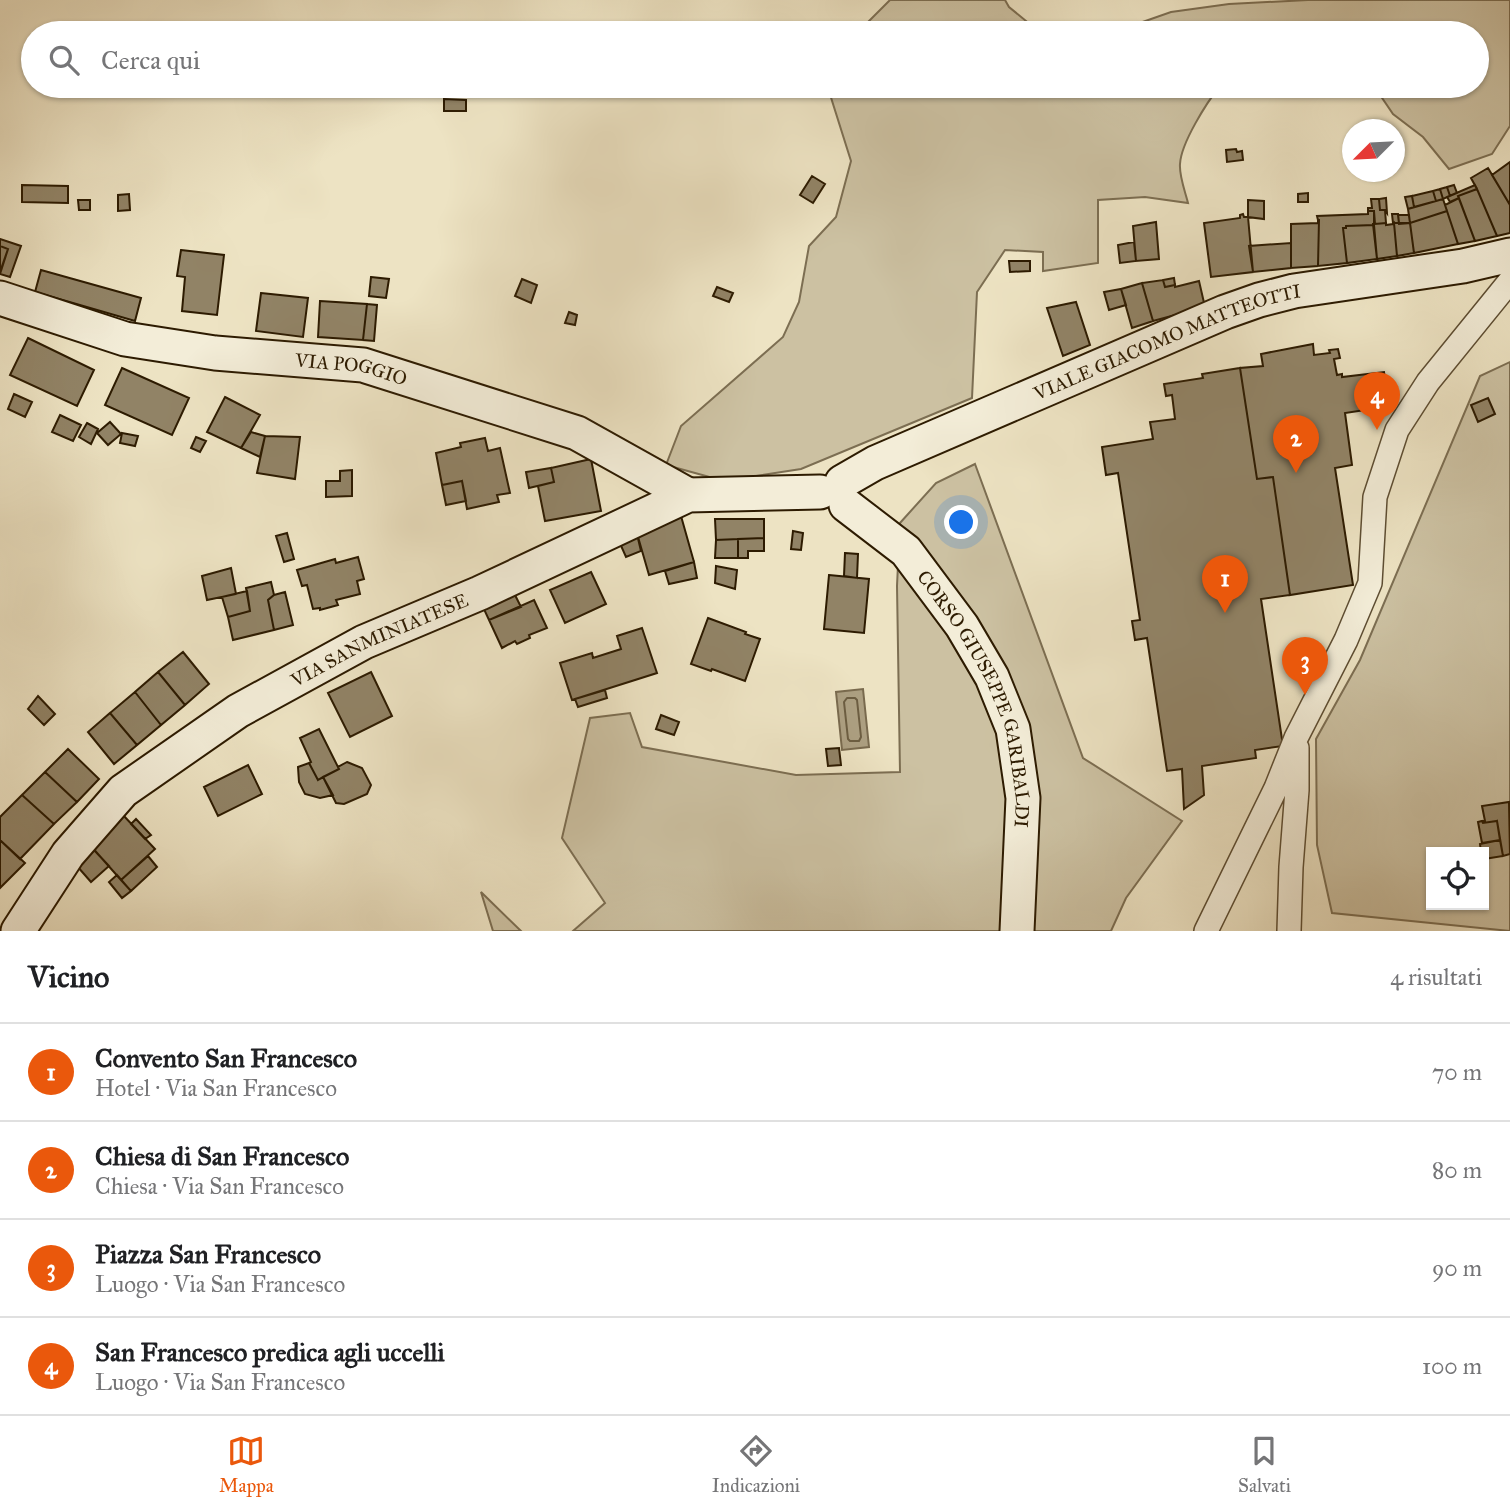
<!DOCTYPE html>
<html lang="it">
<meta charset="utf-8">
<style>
body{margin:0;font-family:"IM FELL Great Primer",serif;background:#f6f6f6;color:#202124}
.controls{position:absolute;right:21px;bottom:21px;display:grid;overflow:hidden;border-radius:0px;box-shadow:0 2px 5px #0004}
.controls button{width:63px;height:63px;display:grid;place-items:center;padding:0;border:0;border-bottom:2px solid #e0e0e0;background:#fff;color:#202124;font:35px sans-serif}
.compass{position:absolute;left:1342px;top:119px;width:63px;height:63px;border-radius:50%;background:#fff;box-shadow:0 2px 5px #0004;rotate:246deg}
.you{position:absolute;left:962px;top:523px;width:24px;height:24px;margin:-18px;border:5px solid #fff;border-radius:50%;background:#1a73e8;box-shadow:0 0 0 10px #1a73e833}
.badge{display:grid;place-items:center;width:46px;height:46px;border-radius:50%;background:#ea580c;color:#fff;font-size:23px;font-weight:700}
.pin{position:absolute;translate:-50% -58px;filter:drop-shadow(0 2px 4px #0008)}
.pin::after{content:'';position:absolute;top:37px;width:24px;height:21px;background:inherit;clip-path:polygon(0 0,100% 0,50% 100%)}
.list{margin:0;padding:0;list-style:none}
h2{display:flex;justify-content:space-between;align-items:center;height:91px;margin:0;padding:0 28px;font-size:30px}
h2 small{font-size:23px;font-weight:400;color:#757577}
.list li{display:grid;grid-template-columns:46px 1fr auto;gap:21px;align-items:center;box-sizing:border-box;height:98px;padding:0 28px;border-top:2px solid #e0e0e0}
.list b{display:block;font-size:26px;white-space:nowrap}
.list p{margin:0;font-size:23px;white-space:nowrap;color:#757577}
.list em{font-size:23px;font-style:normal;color:#757577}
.icon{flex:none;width:38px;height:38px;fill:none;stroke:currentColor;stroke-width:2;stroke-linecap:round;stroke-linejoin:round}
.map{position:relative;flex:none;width:1510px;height:931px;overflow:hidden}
.search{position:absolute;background:#fff;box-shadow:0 2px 5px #0004;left:21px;right:21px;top:21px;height:77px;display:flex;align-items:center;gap:18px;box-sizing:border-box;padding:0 24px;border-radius:38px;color:#757577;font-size:26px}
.sheet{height:483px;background:#fff}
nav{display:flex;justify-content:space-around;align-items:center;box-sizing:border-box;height:98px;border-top:2px solid #e0e0e0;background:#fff;font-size:19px;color:#757577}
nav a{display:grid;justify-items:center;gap:4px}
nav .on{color:#ea580c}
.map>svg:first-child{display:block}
</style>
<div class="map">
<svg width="1510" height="931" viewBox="0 0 1510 931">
<rect width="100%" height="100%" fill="#ede3c3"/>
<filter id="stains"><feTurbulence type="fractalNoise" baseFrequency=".00286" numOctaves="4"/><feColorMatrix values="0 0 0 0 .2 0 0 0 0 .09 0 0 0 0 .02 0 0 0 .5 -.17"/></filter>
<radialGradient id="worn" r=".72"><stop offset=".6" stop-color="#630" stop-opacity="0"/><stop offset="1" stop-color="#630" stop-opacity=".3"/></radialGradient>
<path fill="#ccc1a2" stroke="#7c6e52" stroke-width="2" fill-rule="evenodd" d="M 890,0 L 1005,0 L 1009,7 L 1037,30 L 1114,32 L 1171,12 L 1229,4 L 1308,0 L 1510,0 L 1510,126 L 1492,154 L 1449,169 L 1423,137 L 1393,114 L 1374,86 L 1477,86 L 1477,33 L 857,33 Z
M 829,86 L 1220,86 C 1207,102 1181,143 1180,164 C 1179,176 1185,191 1188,203 L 1145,197 L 1098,200 L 1098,263 L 1043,271 L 1043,252 L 1005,250 L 977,292 L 972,398 L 801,469 L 724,481 L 666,465 L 681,426 L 783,337 L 799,302 L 809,246 L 836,217 L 851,161 L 828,88 Z
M 1510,362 L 1510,931 L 1332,913 L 1317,845 L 1316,739 L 1360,660 L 1480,376 ZM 1431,852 L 1484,852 L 1484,905 L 1431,905 Z
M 975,464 L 1083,758 L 1182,821 L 1126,898 L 1111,931 L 573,931 L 605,903 L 562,838 L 590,718 L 630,713 L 642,747 L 796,775 L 900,772 L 897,586 L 900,523 L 936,483 Z
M 481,892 L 521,931 L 493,931 Z"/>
<path fill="#ac9f81" stroke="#796a4e" stroke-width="2" d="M 863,689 L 869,747 L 842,750 L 836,692 Z"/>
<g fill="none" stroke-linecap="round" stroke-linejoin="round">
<path stroke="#6c5d41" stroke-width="2" d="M 847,698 L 855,698 L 857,700 L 861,737 L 859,741 L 850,741 L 848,739 L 844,702 Z"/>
</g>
<path fill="#918366" stroke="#2d1b01" stroke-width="2" d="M 302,86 L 323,86 L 321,92 Z
M 444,99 L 466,100 L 466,111 L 444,111 Z
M 1236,149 L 1237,152 L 1242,151 L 1243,160 L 1227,162 L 1226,150 Z
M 1510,162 L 1510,205 L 1492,175 Z
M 1488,168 L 1510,205 L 1510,233 L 1497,236 L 1477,189 L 1471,178 Z
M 812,176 L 825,184 L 813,203 L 800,195 Z
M 22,185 L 68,186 L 68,203 L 22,202 Z
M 1454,185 L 1457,193 L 1450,196 L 1447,187 Z
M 1475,185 L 1477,189 L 1458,196 L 1459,198 L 1450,202 L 1447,197 Z
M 1447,187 L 1450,196 L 1443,199 L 1440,189 Z
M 1440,189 L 1443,199 L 1436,201 L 1433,191 Z
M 1477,189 L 1497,236 L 1475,241 L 1458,196 Z
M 1433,191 L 1436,201 L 1414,207 L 1412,196 Z
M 1308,193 L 1308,202 L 1298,202 L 1298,194 Z
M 129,194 L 130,210 L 118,211 L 118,195 Z
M 1412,196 L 1414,207 L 1408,209 L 1405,197 Z
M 1386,198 L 1387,213 L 1385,210 L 1380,210 L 1379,199 Z
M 1459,198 L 1475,241 L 1458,244 L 1445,205 Z
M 1371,199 L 1379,199 L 1380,210 L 1385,210 L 1386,223 L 1375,224 L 1374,211 L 1368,211 L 1368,208 L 1372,208 Z
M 1443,199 L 1447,211 L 1410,223 L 1408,209 Z
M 78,200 L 90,200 L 90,210 L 79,210 Z
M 1248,200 L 1264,201 L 1264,219 L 1248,217 Z
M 1368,211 L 1374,211 L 1374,225 L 1346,226 L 1346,228 L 1343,228 L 1347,263 L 1318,266 L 1319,220 L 1318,220 L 1317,216 L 1368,214 Z
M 1447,211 L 1458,244 L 1414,253 L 1410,223 Z
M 1243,214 L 1244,217 L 1248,217 L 1253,272 L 1211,277 L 1204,223 L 1240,218 L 1240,215 Z
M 1392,214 L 1398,214 L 1399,223 L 1393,223 Z
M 1398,215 L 1409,215 L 1410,223 L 1399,224 Z
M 1318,220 L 1319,220 L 1318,266 L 1291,268 L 1291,224 L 1318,223 Z
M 1156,222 L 1159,259 L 1136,261 L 1133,226 Z
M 1386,223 L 1386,225 L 1393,224 L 1394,223 L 1397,256 L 1377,259 L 1373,224 Z
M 1394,223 L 1410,223 L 1414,253 L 1397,256 Z
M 1374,225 L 1377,259 L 1347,263 L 1343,228 L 1346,228 L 1346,226 Z
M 0,239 L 21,246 L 10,277 L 0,274 L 8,249 L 0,246 Z
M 1134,242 L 1136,261 L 1120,263 L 1118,245 Z
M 1291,243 L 1291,268 L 1253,272 L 1249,246 Z
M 0,246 L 8,249 L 0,272 Z
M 181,250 L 224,255 L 217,315 L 182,311 L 185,277 L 177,276 Z
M 1009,261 L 1030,261 L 1030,271 L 1010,272 Z
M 41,270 L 141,298 L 135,321 L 35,292 Z
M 371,277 L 389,279 L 386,298 L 369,296 Z
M 1174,278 L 1175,285 L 1165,287 L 1163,280 Z
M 522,279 L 537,285 L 531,303 L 515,296 Z
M 1163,280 L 1165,287 L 1175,285 L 1175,287 L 1199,281 L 1205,307 L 1153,321 L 1142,283 Z
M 1142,283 L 1153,321 L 1132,328 L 1121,289 Z
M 717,287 L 733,293 L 729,302 L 713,296 Z
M 1121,289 L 1126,305 L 1109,310 L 1104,292 Z
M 261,293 L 308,298 L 303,337 L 256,331 Z
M 320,301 L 367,304 L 363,340 L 318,337 Z
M 1076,302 L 1090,345 L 1063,356 L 1047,308 Z
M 367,304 L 377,305 L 374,341 L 363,340 Z
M 569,312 L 577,315 L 575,325 L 565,323 Z
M 28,338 L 94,370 L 77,406 L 10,375 Z
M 1313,344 L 1314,355 L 1330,353 L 1329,350 L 1338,349 L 1340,358 L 1334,359 L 1337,375 L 1342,374 L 1342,377 L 1384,372 L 1389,408 L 1385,409 L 1385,407 L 1345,413 L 1352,465 L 1335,468 L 1353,585 L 1290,595 L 1273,477 L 1257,479 L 1240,368 L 1263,366 L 1261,354 Z
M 122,368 L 189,398 L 172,435 L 105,405 Z
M 1240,368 L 1257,479 L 1273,477 L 1290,595 L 1261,599 L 1283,746 L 1255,750 L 1256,758 L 1202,766 L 1204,795 L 1184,809 L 1182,769 L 1167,771 L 1147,638 L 1135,640 L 1132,621 L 1140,620 L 1118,473 L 1106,475 L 1102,447 L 1153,439 L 1150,422 L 1175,419 L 1172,395 L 1166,396 L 1164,384 L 1203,378 L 1202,374 Z
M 14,394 L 32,402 L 25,417 L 8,409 Z
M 225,397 L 260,415 L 241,448 L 207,432 Z
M 1488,398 L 1495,414 L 1478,422 L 1471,405 Z
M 60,415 L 81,425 L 73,441 L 52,432 Z
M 110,422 L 121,434 L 108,445 L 97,433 Z
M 87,423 L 98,429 L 91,444 L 79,437 Z
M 251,432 L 265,436 L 260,457 L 241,448 Z
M 122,433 L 138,436 L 135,446 L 120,443 Z
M 265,436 L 300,437 L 295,479 L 257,473 Z
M 196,437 L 206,441 L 200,452 L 191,448 Z
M 485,438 L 488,451 L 500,448 L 510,493 L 497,495 L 499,502 L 467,509 L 462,481 L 442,485 L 436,453 L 461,447 L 460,443 Z
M 591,459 L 601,511 L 545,521 L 538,486 L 554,482 L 551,468 Z
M 551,468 L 554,482 L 529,488 L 526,472 Z
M 352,470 L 352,496 L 326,497 L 326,481 L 340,481 L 340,471 Z
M 462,481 L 466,501 L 446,505 L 442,485 Z
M 681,516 L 694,562 L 649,575 L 636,530 Z
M 715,519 L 764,519 L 764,538 L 716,540 Z
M 636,530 L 641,551 L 626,557 L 618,539 Z
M 793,531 L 803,533 L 801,550 L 791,549 Z
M 287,533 L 294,559 L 284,562 L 276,536 Z
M 764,538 L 764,551 L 748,551 L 748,558 L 738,558 L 738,539 Z
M 738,539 L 738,558 L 715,558 L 716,540 Z
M 845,553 L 858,554 L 857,578 L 844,576 Z
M 358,557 L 364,579 L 357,581 L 360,594 L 336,600 L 338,605 L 320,610 L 320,608 L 313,609 L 307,585 L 302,586 L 297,570 L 335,559 L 336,563 Z
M 694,562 L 697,578 L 669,584 L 665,571 Z
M 716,566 L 737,570 L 735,589 L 715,583 Z
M 231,568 L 236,594 L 207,600 L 202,576 Z
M 591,572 L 606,604 L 565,623 L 550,590 Z
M 829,575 L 869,579 L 864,633 L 824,629 Z
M 271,582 L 274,595 L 268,600 L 274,630 L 233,640 L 228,617 L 250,611 L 246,588 Z
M 247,591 L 250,611 L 228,617 L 222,597 Z
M 285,592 L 293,625 L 274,630 L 268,600 L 274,595 Z
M 514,593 L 521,607 L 489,620 L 483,607 Z
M 534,600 L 547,628 L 529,635 L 530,638 L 517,644 L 515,641 L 502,648 L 489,620 Z
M 708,618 L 746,632 L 745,634 L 760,639 L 745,681 L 712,669 L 711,671 L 691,664 Z
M 642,628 L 657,673 L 572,700 L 560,663 L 592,653 L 593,658 L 621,649 L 617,636 Z
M 183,652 L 209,684 L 185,705 L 158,672 Z
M 158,672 L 185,705 L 161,725 L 135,692 Z
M 371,672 L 392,716 L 350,737 L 328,693 Z
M 605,690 L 607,698 L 578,707 L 575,699 Z
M 135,692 L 161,725 L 137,745 L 110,713 Z
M 38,696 L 55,714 L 44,725 L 28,709 Z
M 110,713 L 137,745 L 114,764 L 88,732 Z
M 661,715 L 679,722 L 674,735 L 656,729 Z
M 319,729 L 339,769 L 318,780 L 309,763 L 311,762 L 300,738 Z
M 839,748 L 841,765 L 828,766 L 826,749 Z
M 68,749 L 99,779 L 77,802 L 45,772 Z
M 347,762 L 362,768 L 371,785 L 367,794 L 344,804 L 336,803 L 323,777 L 339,769 L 338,767 Z
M 309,763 L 318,780 L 323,777 L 333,795 L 320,798 L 305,794 L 299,782 L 298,767 Z
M 248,765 L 262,794 L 218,816 L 204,787 Z
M 45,772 L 77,802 L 54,824 L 22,795 Z
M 22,795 L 54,824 L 20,859 L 0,840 L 0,817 Z
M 1509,802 L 1510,854 L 1503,856 L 1497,821 L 1483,823 L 1482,821 L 1485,821 L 1482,806 Z
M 123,815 L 155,849 L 121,880 L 90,845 Z
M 136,819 L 151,835 L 145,839 L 131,824 Z
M 1482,821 L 1483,823 L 1497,821 L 1500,840 L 1482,843 L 1478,822 Z
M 0,840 L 25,863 L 0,888 Z
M 1500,840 L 1503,856 L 1484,859 L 1484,852 L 1481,852 L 1480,844 Z
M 94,850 L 109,866 L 91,882 L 77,866 Z
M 148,856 L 157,867 L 131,891 L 121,880 Z
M 117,875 L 131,891 L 122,898 L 109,882 Z"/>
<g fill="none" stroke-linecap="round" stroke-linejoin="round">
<g stroke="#5d4d32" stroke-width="26">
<path id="street" d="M 1206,931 L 1276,788 L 1296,738 L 1346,640 L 1370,583 L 1375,497 L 1397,430 L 1428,382 L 1510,281
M 1289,931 L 1291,867 L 1297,790 L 1297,748"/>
</g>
<g stroke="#2d1b01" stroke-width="37">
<g id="secondary">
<path id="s1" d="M 0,298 L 125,339 L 215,353 L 363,365 L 577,433 L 688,495"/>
<path id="s2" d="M 842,482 L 875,463 L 1225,312 L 1259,300 L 1294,291 L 1463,266 L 1510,255"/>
<path id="s3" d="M 846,505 L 906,551 L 962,626 L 992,677 L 1013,729 L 1023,798 L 1017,931"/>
<path id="s4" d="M 18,931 L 68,854 L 123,791 L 238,711 L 364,642 L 480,593 L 688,495 L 820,492"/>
</g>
</g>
<use href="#street" stroke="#f3edd8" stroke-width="23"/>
<use href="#secondary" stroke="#f3edd8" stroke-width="33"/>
</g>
<g text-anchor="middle" stroke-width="6" stroke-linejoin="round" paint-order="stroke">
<g font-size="19" fill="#2d1b01" stroke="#f3edd8">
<text dy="7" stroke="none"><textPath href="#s2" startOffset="355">VIALE GIACOMO MATTEOTTI</textPath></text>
<text dy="7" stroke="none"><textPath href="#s1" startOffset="360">VIA POGGIO</textPath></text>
<text dy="7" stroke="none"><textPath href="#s4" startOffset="474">VIA SANMINIATESE</textPath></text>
<text dy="7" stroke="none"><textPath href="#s3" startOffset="243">CORSO GIUSEPPE GARIBALDI</textPath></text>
</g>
</g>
<rect width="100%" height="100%" filter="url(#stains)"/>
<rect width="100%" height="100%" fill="url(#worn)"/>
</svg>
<div class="controls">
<button><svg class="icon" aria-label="locate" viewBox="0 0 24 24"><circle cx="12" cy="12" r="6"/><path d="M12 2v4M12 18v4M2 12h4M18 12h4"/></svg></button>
</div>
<svg class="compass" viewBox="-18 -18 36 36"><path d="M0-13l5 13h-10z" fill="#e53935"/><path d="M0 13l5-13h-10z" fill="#757577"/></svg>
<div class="you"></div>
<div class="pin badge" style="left:1225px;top:613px">1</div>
<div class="pin badge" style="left:1296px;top:473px">2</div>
<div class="pin badge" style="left:1305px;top:695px">3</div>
<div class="pin badge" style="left:1377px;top:430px">4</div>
<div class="search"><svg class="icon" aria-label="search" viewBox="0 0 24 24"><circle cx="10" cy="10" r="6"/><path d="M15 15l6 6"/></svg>Cerca qui</div>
</div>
<section class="sheet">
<h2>Vicino<small>4 risultati</small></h2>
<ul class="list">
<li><span class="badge">1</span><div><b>Convento San Francesco</b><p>Hotel · Via San Francesco</p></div><em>70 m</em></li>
<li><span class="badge">2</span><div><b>Chiesa di San Francesco</b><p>Chiesa · Via San Francesco</p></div><em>80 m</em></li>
<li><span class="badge">3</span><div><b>Piazza San Francesco</b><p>Luogo · Via San Francesco</p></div><em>90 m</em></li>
<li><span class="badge">4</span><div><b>San Francesco predica agli uccelli</b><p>Luogo · Via San Francesco</p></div><em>100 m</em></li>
</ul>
</section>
<nav>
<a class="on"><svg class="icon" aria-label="map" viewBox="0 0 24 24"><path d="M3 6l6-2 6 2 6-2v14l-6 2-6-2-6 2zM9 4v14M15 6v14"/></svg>Mappa</a>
<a><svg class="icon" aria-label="directions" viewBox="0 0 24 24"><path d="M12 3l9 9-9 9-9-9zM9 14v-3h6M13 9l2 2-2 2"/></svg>Indicazioni</a>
<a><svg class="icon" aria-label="saved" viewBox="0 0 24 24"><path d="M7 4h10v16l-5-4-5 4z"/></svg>Salvati</a>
</nav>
